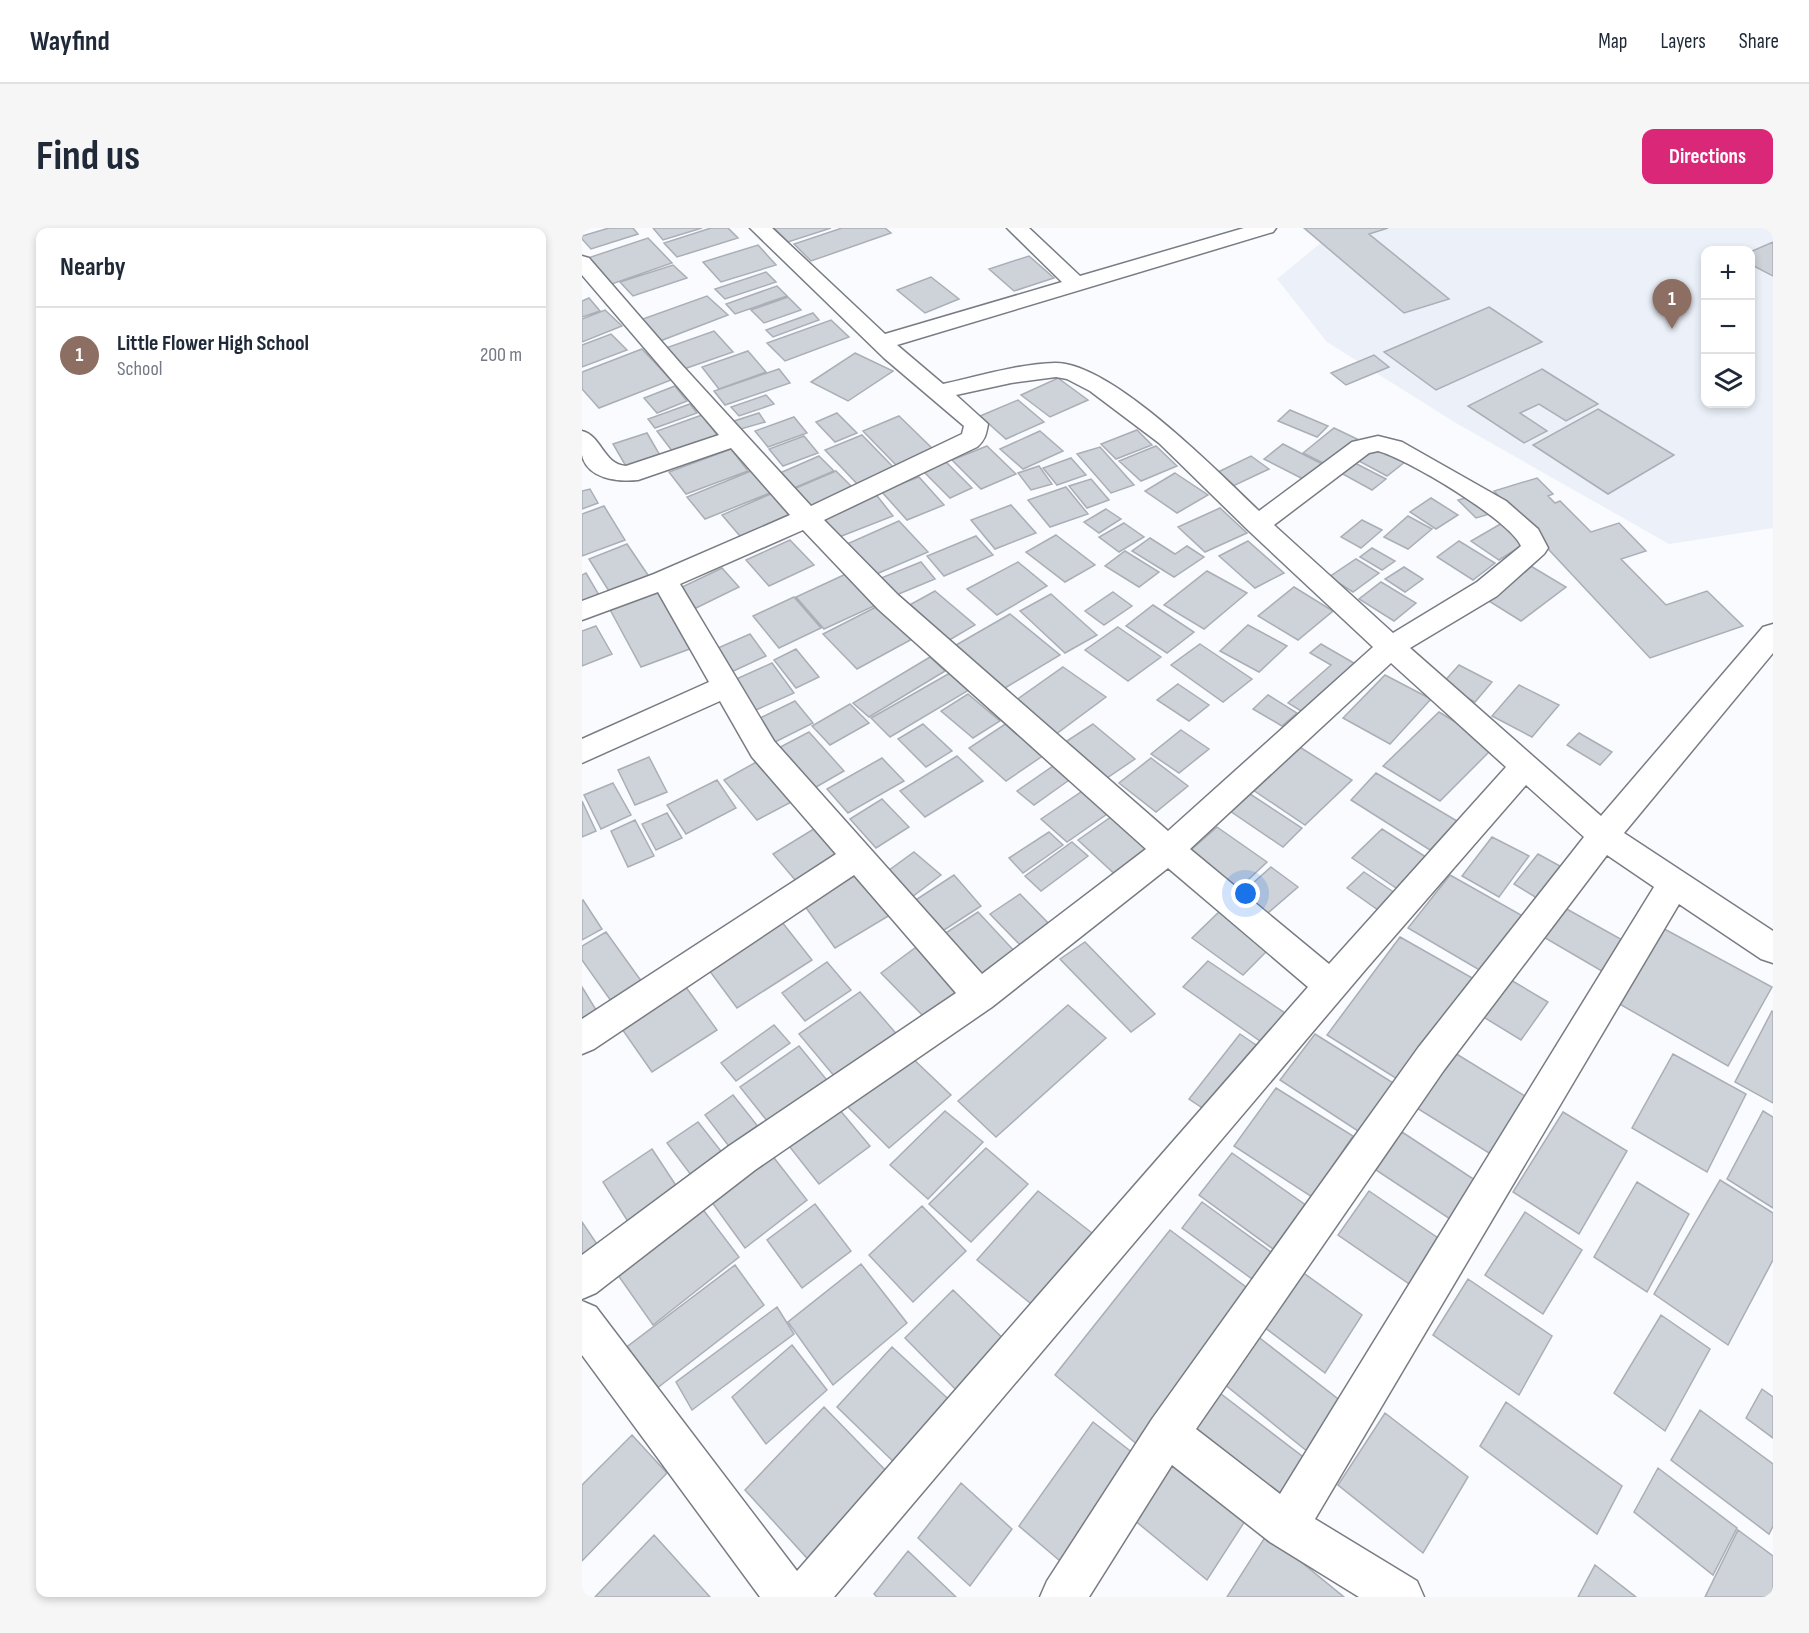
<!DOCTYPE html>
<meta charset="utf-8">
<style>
body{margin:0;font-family:"Sofia Sans Condensed",sans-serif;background:#f6f6f7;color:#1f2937}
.controls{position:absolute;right:18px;top:18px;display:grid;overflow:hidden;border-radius:12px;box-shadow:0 3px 9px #0003}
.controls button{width:54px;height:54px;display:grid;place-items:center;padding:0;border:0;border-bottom:2px solid #e0e1e3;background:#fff;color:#1f2937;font:30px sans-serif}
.you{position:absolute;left:664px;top:666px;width:21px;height:21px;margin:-15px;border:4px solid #fff;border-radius:50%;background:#1a73e8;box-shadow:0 0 0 9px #1a73e833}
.badge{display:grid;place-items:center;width:39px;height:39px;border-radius:50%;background:#db2777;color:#fff;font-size:20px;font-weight:700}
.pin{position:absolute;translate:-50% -50px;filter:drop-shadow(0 2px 3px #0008)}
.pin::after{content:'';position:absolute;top:32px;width:21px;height:18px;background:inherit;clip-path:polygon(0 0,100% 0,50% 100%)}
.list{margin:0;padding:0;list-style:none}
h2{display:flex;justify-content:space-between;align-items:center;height:78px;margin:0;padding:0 24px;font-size:26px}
h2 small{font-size:20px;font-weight:400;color:#747a83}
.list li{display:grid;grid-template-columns:39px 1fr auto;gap:18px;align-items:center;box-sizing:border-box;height:96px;padding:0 24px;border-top:2px solid #e0e1e3}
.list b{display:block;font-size:22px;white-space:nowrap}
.list p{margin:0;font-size:20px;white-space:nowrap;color:#747a83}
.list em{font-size:20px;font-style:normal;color:#747a83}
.icon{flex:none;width:33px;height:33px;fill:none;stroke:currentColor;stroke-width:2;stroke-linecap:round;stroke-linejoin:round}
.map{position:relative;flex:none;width:1191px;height:1369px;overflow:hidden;border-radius:12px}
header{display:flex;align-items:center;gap:36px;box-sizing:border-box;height:84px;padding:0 30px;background:#fff;border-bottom:2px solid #e0e1e3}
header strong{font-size:28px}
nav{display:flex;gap:33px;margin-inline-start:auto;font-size:21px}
.intro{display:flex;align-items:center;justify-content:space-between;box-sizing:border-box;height:144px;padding:0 36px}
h1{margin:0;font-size:42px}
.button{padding:15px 27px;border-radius:12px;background:#db2777;color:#fff;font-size:21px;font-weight:700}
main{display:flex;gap:36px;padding:0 36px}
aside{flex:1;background:#fff;border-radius:12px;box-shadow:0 3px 9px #0003}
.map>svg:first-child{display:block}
</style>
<header>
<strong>Wayfind</strong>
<nav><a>Map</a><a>Layers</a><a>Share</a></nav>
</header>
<div class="intro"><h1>Find us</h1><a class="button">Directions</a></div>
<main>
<aside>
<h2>Nearby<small></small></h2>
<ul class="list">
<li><span class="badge" style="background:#8d6e63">1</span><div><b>Little Flower High School</b><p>School</p></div><em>200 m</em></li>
</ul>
</aside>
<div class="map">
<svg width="1191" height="1369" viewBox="0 0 1191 1369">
<rect width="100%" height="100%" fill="#f9fbfe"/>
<path fill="#ebf0f9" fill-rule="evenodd" d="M 766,0 L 1191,0 L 1191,300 L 1087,316 L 874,195 L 745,114 L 695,51 L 752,4 ZM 1124,22 L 1168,22 L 1168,176 L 1124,176 Z"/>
<path fill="#ced2d9" stroke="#aaaeb6" stroke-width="1.5" d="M 27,0 L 51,0 L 56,6 L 9,21 L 0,11 L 0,8 Z
M 71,0 L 120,0 L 81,12 Z
M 129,0 L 146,0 L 156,10 L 95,29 L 82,15 Z
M 192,0 L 249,0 L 206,14 Z
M 260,0 L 303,0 L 309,5 L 229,33 L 212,16 Z
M 722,0 L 806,0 L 787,6 L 867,71 L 822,85 Z
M 66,10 L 90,35 L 27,57 L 3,31 Z
M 1191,14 L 1191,48 L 1168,36 L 1168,24 Z
M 176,17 L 194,37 L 139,54 L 121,34 Z
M 447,28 L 472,50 L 432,63 L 407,41 Z
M 91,37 L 105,50 L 51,68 L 38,54 Z
M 184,44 L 194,54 L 143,71 L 133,61 Z
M 349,49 L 377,71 L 343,85 L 315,62 Z
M 195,58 L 205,68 L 153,86 L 144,76 Z
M 125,68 L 146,87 L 78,113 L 58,92 Z
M 206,69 L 219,82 L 182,95 L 169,82 Z
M 7,70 L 18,83 L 0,89 L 0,73 Z
M 907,79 L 960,114 L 854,162 L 802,124 Z
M 23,82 L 40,98 L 0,114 L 0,91 Z
M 231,85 L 237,92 L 191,109 L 184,102 Z
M 249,92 L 267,109 L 203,133 L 185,115 Z
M 132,103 L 151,124 L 99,142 L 81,121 Z
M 29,106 L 45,122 L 0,139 L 0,117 Z
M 60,121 L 89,152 L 17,180 L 0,161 L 0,144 Z
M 166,123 L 184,144 L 137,161 L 120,139 Z
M 273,125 L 311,143 L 266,173 L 229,154 Z
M 792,127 L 807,139 L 764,157 L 749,145 Z
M 197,141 L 208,155 L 143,177 L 132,163 Z
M 960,141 L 1016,176 L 984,193 L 957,176 L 938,185 L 965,203 L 942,215 L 886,178 Z
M 476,150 L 506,172 L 468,189 L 439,167 Z
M 93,158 L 105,173 L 75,185 L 62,170 Z
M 184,167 L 192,176 L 157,188 L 149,179 Z
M 436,172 L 462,194 L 424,211 L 398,188 Z
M 108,176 L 115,185 L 73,200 L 66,191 Z
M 1016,181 L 1092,227 L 1026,266 L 951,217 Z
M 708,182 L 746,198 L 735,209 L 696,193 Z
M 177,185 L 183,194 L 152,203 L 146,195 Z
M 255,185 L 275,205 L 253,214 L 234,194 Z
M 120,187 L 136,208 L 91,224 L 75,203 Z
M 317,188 L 353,223 L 316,239 L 281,203 Z
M 212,189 L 225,205 L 186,219 L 173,203 Z
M 752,200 L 775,211 L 745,237 L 721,225 Z
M 555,202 L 570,217 L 534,231 L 519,216 Z
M 458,203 L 481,223 L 441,241 L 418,221 Z
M 65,205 L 79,229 L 45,240 L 31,216 Z
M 280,207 L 316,244 L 279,260 L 243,222 Z
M 222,208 L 236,225 L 201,238 L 187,221 Z
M 701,216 L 744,238 L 725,253 L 682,231 Z
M 405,218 L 434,246 L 399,261 L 370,232 Z
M 574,218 L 595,238 L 559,253 L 537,233 Z
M 518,219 L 552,257 L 529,265 L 495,226 Z
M 794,219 L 823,234 L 805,248 L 775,232 Z
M 149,221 L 166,243 L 104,266 L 87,244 Z
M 237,228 L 252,243 L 205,263 L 191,248 Z
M 669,228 L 687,241 L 649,259 L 632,246 Z
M 489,230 L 504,247 L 475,257 L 461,240 Z
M 362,232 L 390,260 L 368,270 L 340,242 Z
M 771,234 L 804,251 L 790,262 L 757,244 Z
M 457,238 L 470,256 L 449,262 L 436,245 Z
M 169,243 L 188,265 L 123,291 L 105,269 Z
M 254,243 L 274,263 L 225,284 L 207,263 Z
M 593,245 L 626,267 L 595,285 L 563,263 Z
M 337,249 L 362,277 L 325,292 L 299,263 Z
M 955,250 L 971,266 L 966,268 L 973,275 L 978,273 L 1009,304 L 1037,295 L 1064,323 L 1039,331 L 1084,377 L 1125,363 L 1161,398 L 1068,430 L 912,263 Z
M 509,251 L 527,272 L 505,280 L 487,258 Z
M 484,259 L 506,286 L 468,299 L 446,272 Z
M 8,261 L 16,275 L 0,281 L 0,263 Z
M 292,264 L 311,288 L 257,309 L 238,286 Z
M 191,265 L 210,286 L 158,308 L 140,287 Z
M 893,267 L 911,285 L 894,290 L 876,272 Z
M 849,270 L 876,287 L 854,301 L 828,284 Z
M 429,277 L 454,305 L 413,321 L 389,292 Z
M 22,278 L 43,312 L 0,328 L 0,286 Z
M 638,280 L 665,305 L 623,324 L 596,299 Z
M 524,281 L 539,291 L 517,305 L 502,294 Z
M 826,288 L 850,301 L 826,321 L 802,309 Z
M 780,292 L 800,302 L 779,320 L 759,309 Z
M 317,293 L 346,324 L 292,347 L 265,316 Z
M 922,294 L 949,312 L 917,332 L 889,313 Z
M 542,295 L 562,309 L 537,324 L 517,309 Z
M 474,307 L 513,337 L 483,354 L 444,324 Z
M 394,308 L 411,327 L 362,348 L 345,328 Z
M 568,310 L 593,326 L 605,318 L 622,329 L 592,349 L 550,323 Z
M 208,312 L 232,337 L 187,358 L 164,332 Z
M 666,313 L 702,345 L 673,360 L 637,328 Z
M 877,313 L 913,335 L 891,352 L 855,329 Z
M 45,316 L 70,353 L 30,368 L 7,331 Z
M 790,320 L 813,333 L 800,342 L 778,329 Z
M 543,323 L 577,344 L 557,359 L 523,338 Z
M 774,331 L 797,345 L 771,364 L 747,349 Z
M 339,334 L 353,351 L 307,370 L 294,352 Z
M 436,334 L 465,358 L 415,387 L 385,361 Z
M 947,337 L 984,359 L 939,393 L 902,370 Z
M 822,339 L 841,351 L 823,364 L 803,351 Z
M 140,340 L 157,359 L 114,380 L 96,361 Z
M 625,343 L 665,365 L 622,401 L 582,377 Z
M 4,345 L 17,367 L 0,373 L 0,347 Z
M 264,346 L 292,378 L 242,401 L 214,369 Z
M 799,354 L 834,375 L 812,393 L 777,371 Z
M 78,358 L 113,419 L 59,439 L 26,378 Z
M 712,359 L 751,383 L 716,412 L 676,388 Z
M 353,363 L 393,397 L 364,414 L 324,379 Z
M 531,364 L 550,378 L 522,397 L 503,383 Z
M 469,366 L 515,407 L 483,425 L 438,383 Z
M 212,369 L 239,400 L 197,420 L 171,388 Z
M 298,377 L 332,410 L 275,441 L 241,406 Z
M 571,377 L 612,404 L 585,425 L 544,398 Z
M 428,386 L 478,427 L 418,463 L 369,420 Z
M 666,397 L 705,418 L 677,444 L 638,423 Z
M 14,398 L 30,426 L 0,438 L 0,403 Z
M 536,399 L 579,429 L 546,453 L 503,422 Z
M 168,406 L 184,428 L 145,446 L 129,423 Z
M 618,416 L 670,451 L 641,474 L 589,437 Z
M 739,416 L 777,438 L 724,486 L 706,475 L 749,437 L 728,425 Z
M 214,421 L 237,449 L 214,460 L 192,432 Z
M 348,429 L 363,443 L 287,489 L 271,475 Z
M 190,435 L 212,465 L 165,486 L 143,456 Z
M 877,437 L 910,454 L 893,474 L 859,457 Z
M 481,439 L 524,469 L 470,509 L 427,477 Z
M 368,445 L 387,462 L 308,509 L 289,490 Z
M 803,447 L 849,471 L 808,516 L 761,490 Z
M 596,456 L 627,477 L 607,493 L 575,472 Z
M 937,457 L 977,477 L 950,509 L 910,488 Z
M 386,466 L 418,493 L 391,510 L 359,483 Z
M 686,467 L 715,485 L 700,498 L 671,481 Z
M 213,473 L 231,495 L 189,516 L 172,493 Z
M 268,476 L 287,495 L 248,517 L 230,498 Z
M 857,484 L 913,518 L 858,573 L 801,538 Z
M 428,493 L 465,525 L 424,553 L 387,520 Z
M 341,496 L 370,523 L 344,539 L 316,511 Z
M 511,496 L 553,531 L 519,554 L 477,518 Z
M 599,502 L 627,521 L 597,545 L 569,526 Z
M 227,504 L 262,543 L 222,566 L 187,525 Z
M 997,505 L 1030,524 L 1018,537 L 985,517 Z
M 716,518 L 770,552 L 723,597 L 668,560 Z
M 375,528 L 401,553 L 343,589 L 318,563 Z
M 67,529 L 85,564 L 53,577 L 36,542 Z
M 300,530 L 322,553 L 266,585 L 245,561 Z
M 569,530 L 606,558 L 574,584 L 537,555 Z
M 178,532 L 213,572 L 175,592 L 142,552 Z
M 474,536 L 490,550 L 452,577 L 435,563 Z
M 794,545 L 875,593 L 848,622 L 769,572 Z
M 135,552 L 154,580 L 104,606 L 85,577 Z
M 31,555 L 49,587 L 19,601 L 2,567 Z
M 502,562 L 528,584 L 485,614 L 459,591 Z
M 665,564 L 720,600 L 701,619 L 645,581 Z
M 300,571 L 327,599 L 294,620 L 268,591 Z
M 0,573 L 14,603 L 0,609 Z
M 85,585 L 100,610 L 74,622 L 60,596 Z
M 529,589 L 572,627 L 538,651 L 496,612 Z
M 53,592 L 72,628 L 46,639 L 29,603 Z
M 235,599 L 264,633 L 220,660 L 191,626 Z
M 635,599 L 685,634 L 651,666 L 601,629 Z
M 800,601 L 847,631 L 817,662 L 770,630 Z
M 467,604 L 481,617 L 441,645 L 427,630 Z
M 910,609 L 947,628 L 917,669 L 880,648 Z
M 490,614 L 506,628 L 459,663 L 443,648 Z
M 332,624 L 359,647 L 326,672 L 299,648 Z
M 956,626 L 987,643 L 963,675 L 932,656 Z
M 689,639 L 716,659 L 678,692 L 652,672 Z
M 782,644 L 813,665 L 796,682 L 765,660 Z
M 276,646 L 308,687 L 253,720 L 222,677 Z
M 372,647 L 399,678 L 356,706 L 329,675 Z
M 868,647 L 946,691 L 906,747 L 826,700 Z
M 438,666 L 472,701 L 443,722 L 408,686 Z
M 1,672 L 20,701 L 0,712 L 0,673 Z
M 974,675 L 1051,718 L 1030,749 L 953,704 Z
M 639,682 L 690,718 L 661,747 L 610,710 Z
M 396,684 L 436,727 L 399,753 L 359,708 Z
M 196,689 L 230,732 L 155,780 L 121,734 Z
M 1075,697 L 1190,759 L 1146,838 L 1027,770 Z
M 24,704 L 65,761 L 34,780 L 0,732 L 0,718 Z
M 818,709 L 892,751 L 820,854 L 745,807 Z
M 503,714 L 573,786 L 549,804 L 478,731 Z
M 337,717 L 386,766 L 348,795 L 299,745 Z
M 626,733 L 712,791 L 688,820 L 601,759 Z
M 245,734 L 269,762 L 223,793 L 200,765 Z
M 917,745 L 966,774 L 939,812 L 890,782 Z
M 98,751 L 135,802 L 70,844 L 33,791 Z
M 0,759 L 19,790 L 0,802 Z
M 278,764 L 319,811 L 258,855 L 217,806 Z
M 486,777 L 524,810 L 414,909 L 376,873 Z
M 1190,783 L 1191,784 L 1191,875 L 1153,854 Z
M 192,797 L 208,815 L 154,853 L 139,835 Z
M 658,806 L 684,824 L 634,889 L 607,871 Z
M 733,806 L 816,858 L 782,907 L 698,852 Z
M 217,818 L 249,857 L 190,899 L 158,859 Z
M 868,822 L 951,873 L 915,930 L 830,877 Z
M 326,826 L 369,867 L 307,920 L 265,878 Z
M 1091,826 L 1164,866 L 1125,944 L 1050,900 Z
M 694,860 L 771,908 L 730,969 L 652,918 Z
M 151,867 L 178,901 L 149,921 L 123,887 Z
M 257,881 L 288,918 L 237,956 L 207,918 Z
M 363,883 L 401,914 L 346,971 L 308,937 Z
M 1181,883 L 1191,889 L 1191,980 L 1145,951 Z
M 981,884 L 1045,923 L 997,1006 L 931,964 Z
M 116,894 L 146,932 L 115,955 L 85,915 Z
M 820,904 L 899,956 L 874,995 L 794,942 Z
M 182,917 L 225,972 L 163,1020 L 121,962 Z
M 404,920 L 446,956 L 389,1014 L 347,976 Z
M 70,921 L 99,965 L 50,1000 L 21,954 Z
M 650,925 L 735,985 L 702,1029 L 617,967 Z
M 1138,952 L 1191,985 L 1191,1032 L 1146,1117 L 1072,1066 Z
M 1055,954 L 1107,986 L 1065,1064 L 1012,1029 Z
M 456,963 L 523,1015 L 464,1088 L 395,1032 Z
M 787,963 L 862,1014 L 833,1060 L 756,1007 Z
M 620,974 L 700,1032 L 681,1059 L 600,1000 Z
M 116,975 L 157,1029 L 71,1097 L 31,1040 Z
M 233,976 L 269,1023 L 220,1060 L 185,1012 Z
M 340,978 L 384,1023 L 331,1074 L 287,1027 Z
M 943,984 L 1000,1022 L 961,1086 L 903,1047 Z
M 0,994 L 21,1025 L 0,1041 Z
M 588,1002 L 676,1068 L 564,1224 L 473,1147 Z
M 279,1036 L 325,1095 L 251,1157 L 206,1094 Z
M 153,1037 L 182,1077 L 65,1168 L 38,1124 Z
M 716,1041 L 780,1087 L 743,1145 L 678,1096 Z
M 886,1051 L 970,1108 L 937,1167 L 851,1107 Z
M 371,1062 L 434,1123 L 386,1174 L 323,1110 Z
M 195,1079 L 212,1106 L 110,1182 L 94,1154 Z
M 1079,1087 L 1128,1121 L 1083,1203 L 1032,1165 Z
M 670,1104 L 760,1174 L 726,1224 L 636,1151 Z
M 210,1117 L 245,1162 L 184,1216 L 150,1169 Z
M 310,1119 L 375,1179 L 321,1243 L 255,1179 Z
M 630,1159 L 733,1238 L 699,1293 L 594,1210 Z
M 1180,1161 L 1191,1169 L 1191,1210 L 1164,1190 Z
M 924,1174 L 1040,1258 L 1015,1306 L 898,1218 Z
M 242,1179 L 312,1251 L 234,1340 L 163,1262 Z
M 1118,1182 L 1191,1236 L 1191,1298 L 1187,1306 L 1089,1232 Z
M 803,1185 L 886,1249 L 841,1325 L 756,1257 Z
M 511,1194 L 565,1236 L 491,1344 L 437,1298 Z
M 50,1207 L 85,1245 L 0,1333 L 0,1257 Z
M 588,1212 L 672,1279 L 625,1352 L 540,1282 Z
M 1076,1240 L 1155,1300 L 1131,1347 L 1052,1284 Z
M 379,1255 L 430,1301 L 388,1358 L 336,1310 Z
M 1156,1302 L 1191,1328 L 1191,1361 L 1187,1369 L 1123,1369 Z
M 685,1306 L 762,1369 L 645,1369 Z
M 72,1307 L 128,1369 L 13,1369 Z
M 326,1323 L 374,1369 L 295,1369 L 292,1366 Z
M 1013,1337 L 1054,1369 L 996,1369 Z"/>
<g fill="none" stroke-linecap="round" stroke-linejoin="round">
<g stroke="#787c83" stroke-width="3">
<path id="minor" d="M 168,0 L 190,0 L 303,106 L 480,54 L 425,0 L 447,0 L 498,48 L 662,0 L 694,0 L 691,4 L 315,117 L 361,156 C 397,148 436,136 473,135 C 529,134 636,244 677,283 L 770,214 L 796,208 L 820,214 L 924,273 L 956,301 L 966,320 L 962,326 L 915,368 L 828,420 L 1019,588 L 1181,399 L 1191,396 L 1191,425 L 1042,605 L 1191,703 L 1191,735 L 1179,731 L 1097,676 L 733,1291 L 835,1353 L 842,1369 L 777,1369 L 688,1314 L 590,1237 L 507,1369 L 458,1369 L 465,1353 L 570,1191 L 836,820 L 1002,609 L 944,557 L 784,741 L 252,1369 L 178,1369 L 0,1127 L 0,1073 L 14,1079 L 215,1343 L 726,759 L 586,640 L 410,779 L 173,942 L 14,1065 L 0,1071 L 0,1027 L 147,918 L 374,765 L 272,647 L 12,821 L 0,826 L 0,791 L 254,626 L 170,529 L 138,473 L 0,535 L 0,511 L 127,454 L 76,364 L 0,392 L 0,373 L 72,346 L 208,287 L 149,220 L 56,252 C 36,254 5,251 0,227 C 0,219 0,210 0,203 C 20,208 21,236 44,238 L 137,207 L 0,47 L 0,28 L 7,30 L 99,136 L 229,278 L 380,206 L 382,198 L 302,130 ZM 474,149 L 485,151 L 508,163 L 577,215 L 667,303 L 791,419 L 586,603 L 316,367 L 242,292 L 395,219 C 403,212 404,207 406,196 L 374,167 L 429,155 ZM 796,223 C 824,230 928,292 939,318 L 895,354 L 811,405 L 692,297 L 787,225 ZM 221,302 L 296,381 L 564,621 L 400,746 L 192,513 L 98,356 ZM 809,435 L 924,539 L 747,736 L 608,621 ZM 1025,627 L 1072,659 L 698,1266 L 614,1201 L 862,842 Z"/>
</g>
<use href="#minor" fill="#fff" fill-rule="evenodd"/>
</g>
</svg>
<div class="controls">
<button>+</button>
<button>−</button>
<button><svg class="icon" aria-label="layers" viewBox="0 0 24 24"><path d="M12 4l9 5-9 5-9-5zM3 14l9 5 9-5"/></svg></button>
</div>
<div class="you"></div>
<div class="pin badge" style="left:1090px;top:101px;background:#8d6e63">1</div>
</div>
</main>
